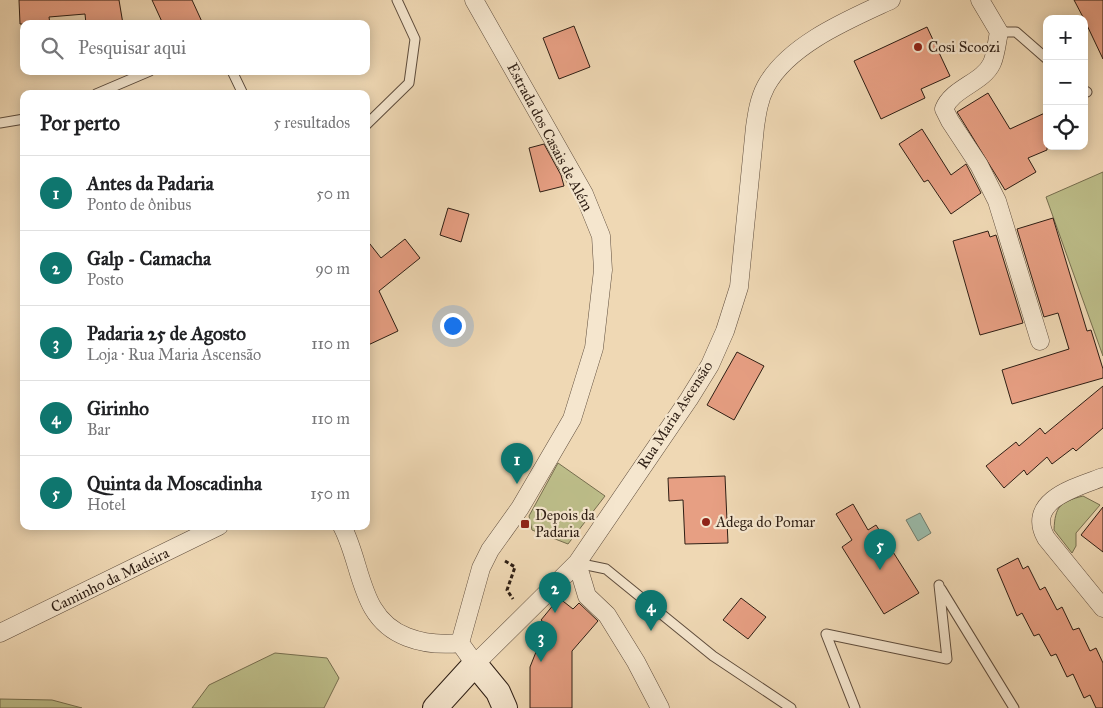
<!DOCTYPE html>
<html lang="pt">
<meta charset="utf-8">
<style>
body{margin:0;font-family:"IM FELL Great Primer",serif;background:#f6f6f6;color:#202124}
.controls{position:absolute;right:15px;top:15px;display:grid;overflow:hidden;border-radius:10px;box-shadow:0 2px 12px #0003}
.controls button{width:45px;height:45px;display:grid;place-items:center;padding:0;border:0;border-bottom:1px solid #e0e0e0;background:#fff;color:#202124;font:25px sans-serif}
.you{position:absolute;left:452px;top:325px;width:18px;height:18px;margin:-12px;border:4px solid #fff;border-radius:50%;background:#1a73e8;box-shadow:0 0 0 8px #1a73e833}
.badge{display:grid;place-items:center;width:32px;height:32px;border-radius:50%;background:#0f766e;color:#fff;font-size:16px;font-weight:700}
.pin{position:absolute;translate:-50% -41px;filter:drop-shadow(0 1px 2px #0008)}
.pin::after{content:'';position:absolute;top:26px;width:18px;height:15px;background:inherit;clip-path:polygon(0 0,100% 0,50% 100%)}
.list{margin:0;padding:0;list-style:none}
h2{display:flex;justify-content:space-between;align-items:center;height:65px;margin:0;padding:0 20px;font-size:21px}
h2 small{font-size:16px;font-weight:400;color:#757577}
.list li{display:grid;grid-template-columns:32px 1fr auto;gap:15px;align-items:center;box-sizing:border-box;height:75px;padding:0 20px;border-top:1px solid #e0e0e0}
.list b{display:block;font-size:19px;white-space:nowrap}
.list p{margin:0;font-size:16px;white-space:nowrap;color:#757577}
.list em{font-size:16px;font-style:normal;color:#757577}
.icon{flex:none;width:28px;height:28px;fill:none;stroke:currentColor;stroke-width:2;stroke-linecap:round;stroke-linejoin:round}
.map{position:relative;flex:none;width:1103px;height:708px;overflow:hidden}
.search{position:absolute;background:#fff;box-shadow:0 2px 12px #0003;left:20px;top:20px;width:350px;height:55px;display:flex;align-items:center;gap:12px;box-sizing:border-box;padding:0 18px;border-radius:10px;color:#757577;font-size:19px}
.panel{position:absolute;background:#fff;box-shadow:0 2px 12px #0003;left:20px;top:90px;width:350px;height:440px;border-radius:10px}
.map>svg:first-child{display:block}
</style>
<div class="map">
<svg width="1103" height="708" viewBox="0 0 1103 708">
<rect width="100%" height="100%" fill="#efd8b4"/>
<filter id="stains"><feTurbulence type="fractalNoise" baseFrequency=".004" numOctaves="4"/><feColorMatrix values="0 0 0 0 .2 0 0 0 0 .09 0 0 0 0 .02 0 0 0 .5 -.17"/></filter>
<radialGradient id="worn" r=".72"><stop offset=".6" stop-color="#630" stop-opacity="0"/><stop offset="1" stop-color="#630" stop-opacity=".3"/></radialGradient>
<path fill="#bdbe8a" stroke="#766e4f" d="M 1103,172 L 1103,356 L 1046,197 Z
M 558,463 L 605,496 L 568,544 L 532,530 L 529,516 Z
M 1083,496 L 1100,505 L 1076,533 L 1076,546 L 1072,553 L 1054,530 C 1055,506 1060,502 1083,496 Z
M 275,653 L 327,658 L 339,678 L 324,708 L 192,708 L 209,685 Z
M 0,699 L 52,700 L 82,708 L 0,708 Z"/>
<path fill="#9abaa9" stroke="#6f7c6d" d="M 920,513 L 931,533 L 918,541 L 906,520 Z"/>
<path fill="#e79f83" stroke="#2e1e14" d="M 19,0 L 119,0 L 123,24 L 86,24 L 85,14 L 49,17 L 50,24 L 20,24 Z
M 152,0 L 192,0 L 203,24 L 163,24 Z
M 1074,0 L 1103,0 L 1103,59 L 1084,19 Z
M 574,26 L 590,67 L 559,79 L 543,38 Z
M 927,27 L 950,76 L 921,89 L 925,98 L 881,119 L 854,61 Z
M 988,93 L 1010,129 L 1047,112 L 1047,150 L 1028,158 L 1036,172 L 1005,190 L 957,112 Z
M 922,129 L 951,175 L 966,164 L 981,193 L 951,214 L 928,180 L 924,182 L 899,144 Z
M 544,144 L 561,175 L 564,186 L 540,192 L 529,148 Z
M 448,208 L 469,214 L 461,242 L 440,235 Z
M 1053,218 L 1087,331 L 1091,330 L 1103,369 L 1103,378 L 1012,404 L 1002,370 L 1069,349 L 1058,313 L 1044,317 L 1017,229 Z
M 988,231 L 990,237 L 996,235 L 1023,323 L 980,335 L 953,241 Z
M 366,239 L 381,258 L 405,239 L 420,258 L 379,291 L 398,331 L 366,346 Z
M 737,352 L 764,366 L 734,420 L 707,405 Z
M 1103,386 L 1103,428 L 1076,451 L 1073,448 L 1052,464 L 1047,457 L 1027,475 L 1024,470 L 1004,488 L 986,466 L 1016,442 L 1019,446 L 1040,428 L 1045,434 Z
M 725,476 L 728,543 L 685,544 L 683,500 L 669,501 L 668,478 Z
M 853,504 L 868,530 L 876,525 L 919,593 L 884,614 L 842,547 L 852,540 L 836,514 Z
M 1103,507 L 1103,552 L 1081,535 Z
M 1018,558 L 1023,569 L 1028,566 L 1040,590 L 1045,587 L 1057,610 L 1062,607 L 1073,630 L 1079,628 L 1090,651 L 1096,648 L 1103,663 L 1103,708 L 1096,708 L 1090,695 L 1084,698 L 1073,674 L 1067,677 L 1056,654 L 1051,656 L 1039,634 L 1034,636 L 1022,613 L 1017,616 L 997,569 Z
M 559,598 L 573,609 L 579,603 L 598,621 L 572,651 L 572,708 L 530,708 L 530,667 L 536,652 L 554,631 L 541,620 Z
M 741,598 L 766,617 L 748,639 L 723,620 Z"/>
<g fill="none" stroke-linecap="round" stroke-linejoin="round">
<g stroke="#5e4c3c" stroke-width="11">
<path id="service" d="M 999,32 L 1016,32 L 1047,59
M 232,71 L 243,94
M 1084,90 L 1087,92
M 96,94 L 150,71
M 0,123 L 24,119
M 366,125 L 409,83 L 415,39 L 397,0
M 577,563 L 606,569 L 713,656 L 791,708
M 941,589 L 1014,708
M 855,708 L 826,634 L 947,659 L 939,585"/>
</g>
<g stroke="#5e4c3c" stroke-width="19">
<path id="minor" d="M 474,0 L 584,194 L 601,236 L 603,270 L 594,348 L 572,419 L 520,508 L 490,550 L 481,568 L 460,643 L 475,664 L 577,563 L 689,399 L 710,365 L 725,331 L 739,287 L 755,127 C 757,113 759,99 766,86 C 789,44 850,19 891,0
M 980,0 L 999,32 C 997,41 996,54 992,63 C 983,83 952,88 944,109 L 950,121 L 979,165 L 997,201 L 1040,341
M 1103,477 C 1077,487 1025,500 1046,538 L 1103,608
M 342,526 C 363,566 359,619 407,637 C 425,644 441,645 460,643
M 577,563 L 587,596 L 607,615 L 636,662 L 660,708
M 0,633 L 219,526"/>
</g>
<g stroke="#2e1e14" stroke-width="26">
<path id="secondary" d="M 435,708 L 475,664 L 498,692 L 505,708"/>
</g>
<path stroke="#2e1e14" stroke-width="3" stroke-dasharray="4 2.5" stroke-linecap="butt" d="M 505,561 L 515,567 L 507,590 L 513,599"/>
<use href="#service" stroke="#f5e6ce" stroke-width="9"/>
<use href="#minor" stroke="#f5e6ce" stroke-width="18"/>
<use href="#secondary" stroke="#f5e6ce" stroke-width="24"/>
</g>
<g fill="#8f2418" stroke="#f5e6ce" stroke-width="2">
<circle cx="918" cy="47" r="5"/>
<circle cx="706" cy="522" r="5"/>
<rect x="520" y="519" width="10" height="10" rx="2.5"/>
</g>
<g text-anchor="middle" stroke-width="4.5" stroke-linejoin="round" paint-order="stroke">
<g font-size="15" fill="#2e1e14" stroke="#f5e6ce" text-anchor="start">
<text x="928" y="52">Cosi Scoozi</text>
<text x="535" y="520">Depois da<tspan x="535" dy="17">Padaria</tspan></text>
<text x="716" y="527">Adega do Pomar</text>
</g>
<g font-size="15" fill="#2e1e14" stroke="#f5e6ce">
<text transform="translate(550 137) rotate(62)" y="5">Estrada dos Casais de Além</text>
<text transform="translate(675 415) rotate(-57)" y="5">Rua Maria Ascensão</text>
<text transform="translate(110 580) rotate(-26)" y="5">Caminho da Madeira</text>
</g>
</g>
<rect width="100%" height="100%" filter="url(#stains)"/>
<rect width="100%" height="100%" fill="url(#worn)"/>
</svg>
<div class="controls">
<button>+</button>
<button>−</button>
<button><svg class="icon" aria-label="locate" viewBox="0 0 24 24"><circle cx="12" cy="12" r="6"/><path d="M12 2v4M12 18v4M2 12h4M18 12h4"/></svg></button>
</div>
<div class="you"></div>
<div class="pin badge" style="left:517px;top:484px">1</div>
<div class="pin badge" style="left:555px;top:613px">2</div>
<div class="pin badge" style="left:541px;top:662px">3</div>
<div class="pin badge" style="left:651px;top:631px">4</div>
<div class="pin badge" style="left:880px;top:570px">5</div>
<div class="search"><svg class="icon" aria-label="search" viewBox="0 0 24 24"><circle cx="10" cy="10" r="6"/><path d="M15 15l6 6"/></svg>Pesquisar aqui</div>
<section class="panel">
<h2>Por perto<small>5 resultados</small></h2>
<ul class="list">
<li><span class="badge">1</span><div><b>Antes da Padaria</b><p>Ponto de ônibus</p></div><em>50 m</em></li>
<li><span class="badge">2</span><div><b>Galp - Camacha</b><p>Posto</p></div><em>90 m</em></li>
<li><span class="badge">3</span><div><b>Padaria 25 de Agosto</b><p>Loja · Rua Maria Ascensão</p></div><em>110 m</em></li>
<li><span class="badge">4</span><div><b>Girinho</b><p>Bar</p></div><em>110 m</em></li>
<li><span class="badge">5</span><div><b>Quinta da Moscadinha</b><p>Hotel</p></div><em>150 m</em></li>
</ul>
</section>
</div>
